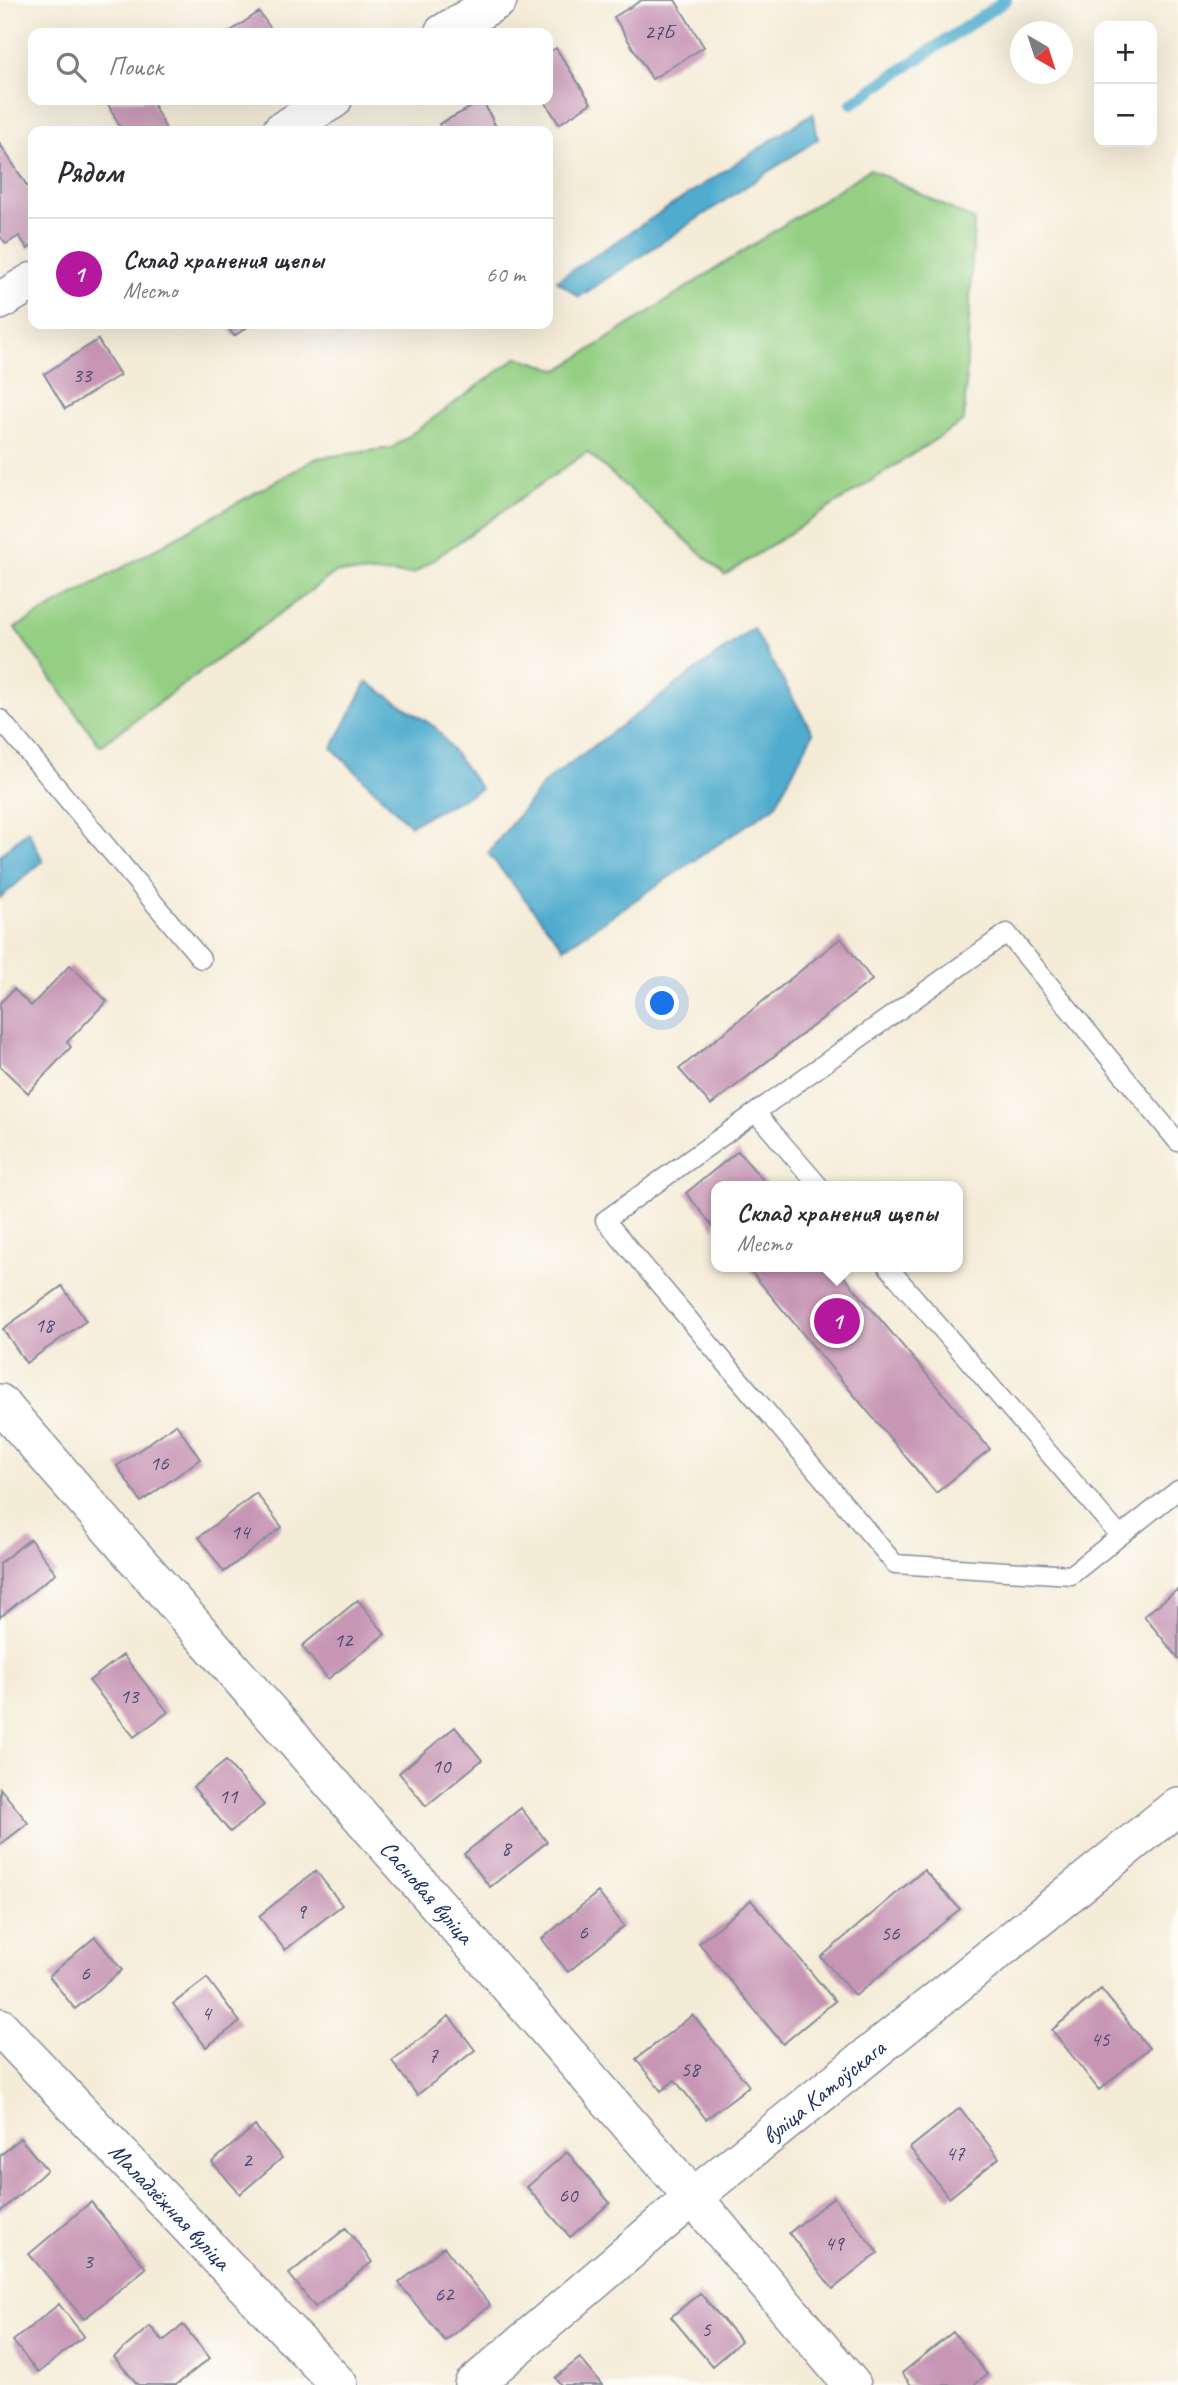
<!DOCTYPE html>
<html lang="ru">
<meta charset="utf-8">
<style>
body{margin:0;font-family:Caveat,sans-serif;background:#f2f2f3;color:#2b2b33}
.controls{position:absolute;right:21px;top:21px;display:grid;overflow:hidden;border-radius:14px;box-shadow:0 7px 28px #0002}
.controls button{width:63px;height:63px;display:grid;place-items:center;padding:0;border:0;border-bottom:2px solid #e1e1e2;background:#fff;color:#2b2b33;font:35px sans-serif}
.compass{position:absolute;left:1010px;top:21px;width:63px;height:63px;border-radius:50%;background:#fff;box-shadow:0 7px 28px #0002;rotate:141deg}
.you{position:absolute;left:663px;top:1004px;width:24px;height:24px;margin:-18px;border:5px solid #fff;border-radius:50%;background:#1a73e8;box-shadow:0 0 0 10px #1a73e833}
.badge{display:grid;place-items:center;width:46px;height:46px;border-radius:50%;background:#b5179e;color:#fff;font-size:23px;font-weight:700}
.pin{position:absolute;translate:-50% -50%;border:4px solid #fff;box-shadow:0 2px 7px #0006}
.popup{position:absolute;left:711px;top:1181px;width:252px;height:91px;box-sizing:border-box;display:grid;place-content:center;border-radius:14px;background:#fff;filter:drop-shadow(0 2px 5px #0005);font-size:23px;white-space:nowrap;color:#7c7c81}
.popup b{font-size:26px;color:#2b2b33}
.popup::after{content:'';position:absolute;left:50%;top:100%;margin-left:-14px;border:14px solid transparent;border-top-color:#fff}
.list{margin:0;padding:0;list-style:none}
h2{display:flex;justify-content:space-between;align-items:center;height:91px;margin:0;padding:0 28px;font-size:30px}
h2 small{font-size:23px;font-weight:400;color:#7c7c81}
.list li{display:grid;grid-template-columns:46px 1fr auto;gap:21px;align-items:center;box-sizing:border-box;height:112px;padding:0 28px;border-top:2px solid #e1e1e2}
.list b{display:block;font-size:26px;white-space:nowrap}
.list p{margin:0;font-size:23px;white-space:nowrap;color:#7c7c81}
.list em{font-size:23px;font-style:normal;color:#7c7c81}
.icon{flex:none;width:38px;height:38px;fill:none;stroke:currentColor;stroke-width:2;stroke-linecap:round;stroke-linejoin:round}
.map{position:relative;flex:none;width:1178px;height:2385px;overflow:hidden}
.search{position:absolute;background:#fff;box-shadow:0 7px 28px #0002;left:28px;top:28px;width:525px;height:77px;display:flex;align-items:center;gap:18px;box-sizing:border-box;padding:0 24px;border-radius:14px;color:#7c7c81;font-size:26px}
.panel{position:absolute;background:#fff;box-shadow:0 7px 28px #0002;left:28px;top:126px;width:525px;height:203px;border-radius:14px}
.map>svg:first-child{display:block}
</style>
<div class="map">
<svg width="1178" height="2385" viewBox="0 0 1178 2385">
<rect width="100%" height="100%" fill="#fdfcf7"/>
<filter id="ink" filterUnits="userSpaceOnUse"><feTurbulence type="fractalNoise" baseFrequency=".0143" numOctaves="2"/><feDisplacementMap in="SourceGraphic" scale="14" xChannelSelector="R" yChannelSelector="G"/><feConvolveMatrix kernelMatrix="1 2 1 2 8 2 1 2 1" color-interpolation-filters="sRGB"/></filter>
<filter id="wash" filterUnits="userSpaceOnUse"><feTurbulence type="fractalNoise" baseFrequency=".00686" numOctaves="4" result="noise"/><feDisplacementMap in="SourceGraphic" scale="28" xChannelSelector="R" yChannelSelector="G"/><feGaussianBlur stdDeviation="1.57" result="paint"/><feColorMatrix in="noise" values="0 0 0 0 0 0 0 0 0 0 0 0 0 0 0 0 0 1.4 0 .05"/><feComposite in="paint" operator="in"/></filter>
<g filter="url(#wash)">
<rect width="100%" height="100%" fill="#f5ecd8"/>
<path fill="#94cf83" stroke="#587f70" stroke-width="2" d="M 870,169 L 974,220 L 964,421 L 725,575 L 587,452 L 413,574 L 336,572 L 100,746 L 15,628 L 317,458 L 392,448 L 518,357 L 559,370 Z"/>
<path fill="#50acce" stroke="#366e96" stroke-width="2" d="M 813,113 L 818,139 L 579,297 L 557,280 Z
M 753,628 L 813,733 L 775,806 L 564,948 L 488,853 L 545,782 Z
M 367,682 L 435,727 L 481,789 L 410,825 L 332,748 Z
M 28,830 L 43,861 L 0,898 L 0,855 Z"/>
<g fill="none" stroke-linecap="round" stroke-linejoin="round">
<path stroke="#50acce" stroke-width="12" d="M 852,103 L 1006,0"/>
</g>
<g id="blocks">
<path fill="#c796b5" d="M 642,0 L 675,0 L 704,47 L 652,79 L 614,17 Z
M 259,12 L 274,33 L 228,33 Z
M 556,48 L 591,103 L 559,124 L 544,100 L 548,100 L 548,53 Z
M 116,100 L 151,100 L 167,131 L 122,131 L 108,104 Z
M 483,101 L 498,131 L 443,131 L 439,124 Z
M 0,144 L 33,195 L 33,245 L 28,249 L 19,236 L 6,244 L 0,236 Z
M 226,324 L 252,324 L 234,336 Z
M 98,340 L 120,375 L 65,409 L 44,374 Z
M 841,938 L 872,980 L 711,1105 L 679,1069 Z
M 70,965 L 107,1001 L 67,1042 L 71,1047 L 28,1093 L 0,1066 L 0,1003 L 14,989 L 31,1006 Z
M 738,1151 L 768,1186 L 716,1186 L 716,1230 L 686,1193 Z
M 747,1267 L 836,1267 L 990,1449 L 936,1493 Z
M 62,1286 L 86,1321 L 26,1363 L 3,1329 Z
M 176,1424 L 200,1459 L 141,1502 L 117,1466 Z
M 256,1493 L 282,1527 L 224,1572 L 199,1537 Z
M 30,1539 L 56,1573 L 0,1617 L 0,1563 Z
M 1178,1589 L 1178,1658 L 1144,1616 Z
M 358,1600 L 385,1634 L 328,1679 L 302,1646 Z
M 123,1655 L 168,1712 L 134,1737 L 89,1681 Z
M 455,1727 L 482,1760 L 426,1806 L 399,1773 Z
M 226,1761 L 264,1805 L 230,1832 L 193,1787 Z
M 0,1788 L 28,1823 L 0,1845 Z
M 521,1808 L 547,1842 L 490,1887 L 464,1854 Z
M 924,1870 L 960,1909 L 855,1996 L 821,1957 Z
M 316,1871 L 342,1905 L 285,1950 L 259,1916 Z
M 598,1892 L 624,1926 L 568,1972 L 542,1939 Z
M 751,1900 L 835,2001 L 783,2044 L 699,1943 Z
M 95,1937 L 122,1970 L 75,2009 L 49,1976 Z
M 207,1978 L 240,2022 L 206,2047 L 173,2004 Z
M 1101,1989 L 1149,2048 L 1099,2090 L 1052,2030 Z
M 693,2015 L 749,2086 L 706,2119 L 675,2080 L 661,2091 L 636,2059 Z
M 449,2016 L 475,2050 L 417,2095 L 392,2061 Z
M 960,2108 L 999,2158 L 949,2198 L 910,2148 Z
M 255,2126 L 282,2158 L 240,2194 L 212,2162 Z
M 20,2138 L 47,2170 L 0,2212 L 0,2156 Z
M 567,2152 L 610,2203 L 570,2237 L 527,2187 Z
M 834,2197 L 878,2253 L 833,2289 L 789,2233 Z
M 91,2202 L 146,2268 L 84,2319 L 29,2254 Z
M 346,2228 L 372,2262 L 315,2307 L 289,2274 Z
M 444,2247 L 490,2305 L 445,2341 L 399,2283 Z
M 700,2293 L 741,2341 L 712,2366 L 671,2317 Z
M 59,2304 L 84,2336 L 38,2373 L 13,2341 Z
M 183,2325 L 210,2358 L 176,2385 L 138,2385 L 114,2357 L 150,2326 L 163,2341 Z
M 953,2332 L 987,2374 L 974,2385 L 911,2385 L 902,2373 Z
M 580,2358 L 602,2385 L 561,2385 L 555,2378 Z"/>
</g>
</g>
<g filter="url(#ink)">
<use href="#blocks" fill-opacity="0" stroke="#888e9b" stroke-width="2"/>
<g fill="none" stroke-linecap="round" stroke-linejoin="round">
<g stroke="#888e9b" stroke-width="21">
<path id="lane" d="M 0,719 L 201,959
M 756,1113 L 819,1186
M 1178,1142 L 1007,933 L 605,1220 L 895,1564 L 1071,1575 L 1178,1490
M 888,1267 L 1120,1536"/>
</g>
<g stroke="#888e9b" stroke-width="40">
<g id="street">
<path d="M 443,33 L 498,0"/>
<path d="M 281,131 L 333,100"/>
<path d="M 0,301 L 33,281"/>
<path id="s1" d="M 0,1403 L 693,2197 L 852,2385"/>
<path id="s2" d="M 0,2027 L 339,2385"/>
<path id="s3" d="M 473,2385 L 693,2197 L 1178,1806"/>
</g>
</g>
<use href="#lane" stroke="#fff" stroke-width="18"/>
<use href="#street" stroke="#fff" stroke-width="37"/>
</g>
</g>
<g text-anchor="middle" stroke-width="7" stroke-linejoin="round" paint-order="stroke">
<g font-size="21" fill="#464974">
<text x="659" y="39">27Б</text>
<text x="82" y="382">33</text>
<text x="44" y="1332">18</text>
<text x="159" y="1470">16</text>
<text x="240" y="1539">14</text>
<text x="343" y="1647">12</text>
<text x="129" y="1703">13</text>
<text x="441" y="1773">10</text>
<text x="228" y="1803">11</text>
<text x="506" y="1855">8</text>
<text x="301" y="1918">9</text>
<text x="583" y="1939">6</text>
<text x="890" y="1940">56</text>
<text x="85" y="1980">6</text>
<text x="206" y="2020">4</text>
<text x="1100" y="2046">45</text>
<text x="433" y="2062">7</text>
<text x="690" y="2076">58</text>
<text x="955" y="2160">47</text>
<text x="247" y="2167">2</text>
<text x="568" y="2202">60</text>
<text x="834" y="2250">49</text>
<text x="88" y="2268">3</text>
<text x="444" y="2301">62</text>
<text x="706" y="2336">5</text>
</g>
<g font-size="24" fill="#1b2f5e" stroke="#fdfcf7">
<text dy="8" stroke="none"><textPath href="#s1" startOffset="649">Сасновая вуліца</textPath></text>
<text dy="8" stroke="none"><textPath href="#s3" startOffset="457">вуліца Катоўскага</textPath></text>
<text dy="8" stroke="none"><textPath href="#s2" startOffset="247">Маладзёжная вуліца</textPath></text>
</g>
</g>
</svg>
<div class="controls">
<button>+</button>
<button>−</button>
</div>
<svg class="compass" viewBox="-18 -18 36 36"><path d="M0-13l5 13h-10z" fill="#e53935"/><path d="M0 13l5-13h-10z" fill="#7c7c81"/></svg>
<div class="you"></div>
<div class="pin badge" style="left:837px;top:1321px">1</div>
<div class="popup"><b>Склад хранения щепы</b>Место</div>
<div class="search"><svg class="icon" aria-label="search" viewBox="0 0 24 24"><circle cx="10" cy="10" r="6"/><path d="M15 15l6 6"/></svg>Поиск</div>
<section class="panel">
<h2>Рядом<small></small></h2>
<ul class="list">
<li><span class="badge">1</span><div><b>Склад хранения щепы</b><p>Место</p></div><em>60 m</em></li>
</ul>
</section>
</div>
